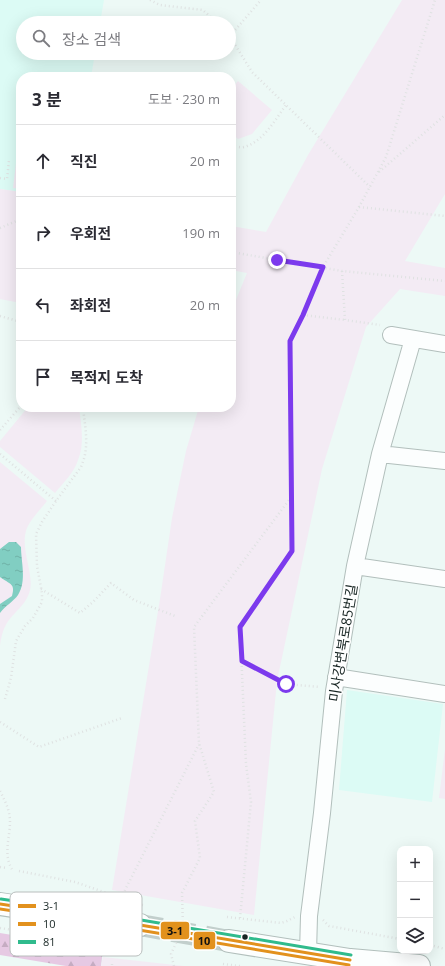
<!DOCTYPE html>
<html lang="ko">
<meta charset="utf-8">
<style>
body{margin:0;font-family:"Open Sans","Noto Sans KR",sans-serif;background:#f2f2f3;color:#2b2b33}
.controls{position:absolute;right:12px;bottom:12px;display:grid;overflow:hidden;border-radius:8px;box-shadow:0 4px 16px #0002}
.controls button{width:36px;height:36px;display:grid;place-items:center;padding:0;border:0;border-bottom:1px solid #e1e1e2;background:#fff;color:#2b2b33;font:20px sans-serif}
.stop{position:absolute;width:12px;height:12px;margin:-9px;border:3px solid #7c3aed;border-radius:50%;background:#fff}
.stop.end{background:#7c3aed;border-color:#fff;box-shadow:0 1px 4px #0008}
.list{margin:0;padding:0;list-style:none}
h2{display:flex;justify-content:space-between;align-items:center;height:52px;margin:0;padding:0 16px;font-size:17px}
h2 small{font-size:13px;font-weight:400;color:#7c7c81}
.list li{display:grid;grid-template-columns:26px 1fr auto;gap:12px;align-items:center;box-sizing:border-box;height:72px;padding:0 16px;border-top:1px solid #e1e1e2}
.list b{display:block;font-size:15px;white-space:nowrap}
.list em{font-size:13px;font-style:normal;color:#7c7c81}
.icon{flex:none;width:22px;height:22px;fill:none;stroke:currentColor;stroke-width:2;stroke-linecap:round;stroke-linejoin:round}
.map{position:relative;flex:none;width:445px;height:966px;overflow:hidden}
.search{position:absolute;background:#fff;box-shadow:0 4px 16px #0002;left:16px;top:16px;width:220px;height:44px;display:flex;align-items:center;gap:10px;box-sizing:border-box;padding:0 14px;border-radius:22px;color:#7c7c81;font-size:15px}
.panel{position:absolute;background:#fff;box-shadow:0 4px 16px #0002;left:16px;top:72px;width:220px;height:340px;border-radius:16px}
.map>svg:first-child{display:block}
</style>
<div class="map">
<svg width="445" height="966" viewBox="0 0 445 966">
<defs>
<pattern id="forest-firs" width="22" height="20" patternUnits="userSpaceOnUse"><rect width="22" height="20" fill="#e6c9e3"/><path d="M5 1l3.5 6h-7zM16 11l3.5 6h-7z" fill="#c5acc2"/></pattern>
<pattern id="water-ripples" width="26" height="14" patternUnits="userSpaceOnUse"><rect width="26" height="14" fill="#81cec2"/><path d="M2 4q2-2 4 0t4 0M15 11q2-2 4 0t4 0" fill="none" stroke="#6fb1a6"/></pattern>
</defs>
<rect width="100%" height="100%" fill="#edf9f6"/>
<path fill="#dcfbf5" d="M 0,0 L 104,0 L 100,23 L 23,23 L 23,53 L 95,53 L 91,77 L 21,77 L 21,192 L 0,189 Z
M 347,690 L 443,704 L 432,802 L 339,790 Z"/>
<path fill="url(#forest-firs)" d="M 0,933 L 103,950 L 101,966 L 66,966 L 0,955 Z"/>
<path fill="#f3ebf4" d="M 402,0 L 445,0 L 445,194 L 405,261 L 445,268 L 445,296 L 400,289 L 366,327 L 322,469 L 277,681 L 254,915 L 112,890 L 160,599 L 172,518 L 186,451 L 199,407 L 231,407 L 231,312 L 247,273 L 231,270 L 231,226 L 266,232 L 308,155 Z
M 238,81 L 272,110 L 252,134 L 238,139 L 231,132 L 231,89 Z
M 16,163 L 21,164 L 21,189 L 13,188 Z
M 0,189 L 21,192 L 21,303 L 0,299 Z
M 28,407 L 79,407 C 81,424 85,443 78,460 C 74,473 63,483 55,493 L 0,447 L 0,441 Z
M 0,462 L 47,501 C 41,509 28,522 26,531 C 20,552 37,578 28,596 C 24,605 15,612 9,620 C 3,628 1,637 0,646 Z
M 445,749 L 445,799 L 439,798 Z
M 103,957 L 184,966 L 101,966 Z"/>
<path fill="url(#water-ripples)" d="M 9,542 L 16,542 L 21,547 C 21,562 27,581 18,595 C 14,601 5,606 0,613 L 0,604 L 12,596 C 16,583 9,584 0,577 L 0,549 Z"/>
<g fill="none" stroke-linecap="round" stroke-linejoin="round">
<path stroke="#c2cfcc" stroke-width="22" stroke-dasharray="22 11" stroke-linecap="butt" d="M 140,925 L 229,941"/>
<g stroke="#b2bfbc" stroke-width="18">
<path id="minor" d="M 391,335 L 445,344
M 380,454 L 445,461
M 355,566 L 445,579
M 336,677 L 445,694
M 308,953 L 309,916 L 322,813 L 334,691 L 355,566 L 380,454 L 413,339"/>
</g>
<g stroke="#b2bfbc" stroke-width="24">
<path id="secondary" d="M 0,904 L 140,925
M 229,941 L 350,960 L 419,966"/>
</g>
<path stroke="#dfe2e2" stroke-width="2.5" stroke-dasharray="1 3" stroke-linecap="butt" d="M 150,0 L 160,5 L 203,10 L 217,23
M 229,35 L 252,72 L 370,187
M 230,36 L 261,0
M 231,146 C 235,146 240,148 244,147 C 263,142 275,120 286,105
M 379,172 L 445,115
M 0,178 L 7,179 L 9,160
M 359,207 L 445,216
M 0,228 L 21,219
M 231,252 L 342,271 L 445,281
M 342,271 L 345,320 L 380,325
M 303,315 L 345,320
M 0,316 L 21,322
M 0,430 L 21,406
M 0,454 L 56,501
M 41,589 L 80,613 L 93,602 L 111,583 L 134,600 L 175,616
M 242,662 L 286,684 L 320,687
M 5,699 L 11,678 L 16,641 L 25,626 L 33,618 L 42,602 L 42,593 L 37,566 L 36,534 L 42,522 L 56,501 L 81,467 C 90,447 85,428 83,407
M 0,722 L 39,747 L 122,718
M 0,791 C 5,801 10,810 10,822 C 10,837 3,855 12,869
M 0,867 L 7,868
M 19,871 L 75,882 L 121,898 L 133,903 L 143,905
M 121,898 L 199,744
M 227,917 L 281,923 L 287,921 L 295,917
M 240,918 L 251,802 L 246,764 L 240,627 L 292,551 L 292,496
M 323,920 L 329,926 L 400,939
M 0,928 L 136,949
M 430,945 L 445,949
M 112,964 L 112,966
M 223,964 L 240,966
M 174,966 L 171,954 L 183,928 L 182,893 L 200,858 L 195,821 L 214,792 L 199,743 L 194,627 L 292,496 L 290,341 L 303,315 L 323,267 L 359,207 L 386,157 L 435,0"/>
<use href="#minor" stroke="#fcfefe" stroke-width="16"/>
<use href="#secondary" stroke="#fcfefe" stroke-width="22"/>
<g stroke="#fff" stroke-width="6">
<path id="bus-1" d="M 0,904 L 140,925 L 350,960"/>
</g>
<g stroke="#fff" stroke-width="6">
<path id="bus-2" d="M 0,909 L 139,930 L 349,965"/>
</g>
<g stroke="#fff" stroke-width="6">
<path id="bus-3" d="M 1,899 L 141,920 L 351,955"/>
</g>
<use href="#bus-1" stroke="#e2911d" stroke-width="3"/>
<use href="#bus-2" stroke="#e2911d" stroke-width="3"/>
<use href="#bus-3" stroke="#30bb8d" stroke-width="3"/>
</g>
<g fill="none" stroke-linecap="round" stroke-linejoin="round">
<path stroke="#7c3aed" stroke-width="5" d="M 277,260 L 323,267 L 303,315 L 290,341 L 292,551 L 240,627 L 242,661 L 286,684"/>
</g>
<circle fill="#172523" stroke="#fff" stroke-width="1.5" cx="245" cy="937" r="3.5"/>
<g text-anchor="middle" stroke-width="3" stroke-linejoin="round" paint-order="stroke">
<g font-size="14" fill="#172523" stroke="#fff">
<text transform="translate(343 643) rotate(-81)" y="5">미사강변북로85번길</text>
</g>
</g>
<rect x="10" y="892" width="132" height="64" rx="6" fill="#fff" stroke="#b9bebd" stroke-width="1"/>
<rect x="18" y="904" width="18" height="4" fill="#e2911d"/>
<rect x="18" y="922" width="18" height="4" fill="#e2911d"/>
<rect x="18" y="940" width="18" height="4" fill="#30bb8d"/>
<g font-size="11" fill="#172523">
<text x="43" y="910">3-1</text>
<text x="43" y="928">10</text>
<text x="43" y="946">81</text>
</g>
<g stroke="#fff" stroke-width="1.5">
<rect x="160" y="921" width="30" height="19" rx="4" fill="#e2911d"/>
<rect x="193" y="931" width="23" height="19" rx="4" fill="#e2911d"/>
</g>
<g font-size="11" text-anchor="middle" font-weight="bold" fill="#111">
<text x="175" y="935">3-1</text>
<text x="204" y="945">10</text>
</g>
</svg>
<div class="controls">
<button>+</button>
<button>−</button>
<button><svg class="icon" aria-label="layers" viewBox="0 0 24 24"><path d="M12 4l9 5-9 5-9-5zM3 14l9 5 9-5"/></svg></button>
</div>
<div class="stop" style="left:286px;top:684px"></div>
<div class="stop end" style="left:277px;top:260px"></div>
<div class="search"><svg class="icon" aria-label="search" viewBox="0 0 24 24"><circle cx="10" cy="10" r="6"/><path d="M15 15l6 6"/></svg>장소 검색</div>
<section class="panel">
<h2>3 분<small>도보 · 230 m</small></h2>
<ul class="list">
<li><svg class="icon" aria-label="ahead" viewBox="0 0 24 24"><path d="M12 20V5M6 11l6-6 6 6"/></svg><div><b>직진</b></div><em>20 m</em></li>
<li><svg class="icon" aria-label="right" viewBox="0 0 24 24"><path d="M7 20v-9h11M14 6l5 5-5 5"/></svg><div><b>우회전</b></div><em>190 m</em></li>
<li><svg class="icon" aria-label="left" viewBox="0 0 24 24"><path d="M17 20v-9H6M10 6l-5 5 5 5"/></svg><div><b>좌회전</b></div><em>20 m</em></li>
<li><svg class="icon" aria-label="arrive" viewBox="0 0 24 24"><path d="M6 21V4h12l-3 4 3 4H6"/></svg><div><b>목적지 도착</b></div></li>
</ul>
</section>
</div>
